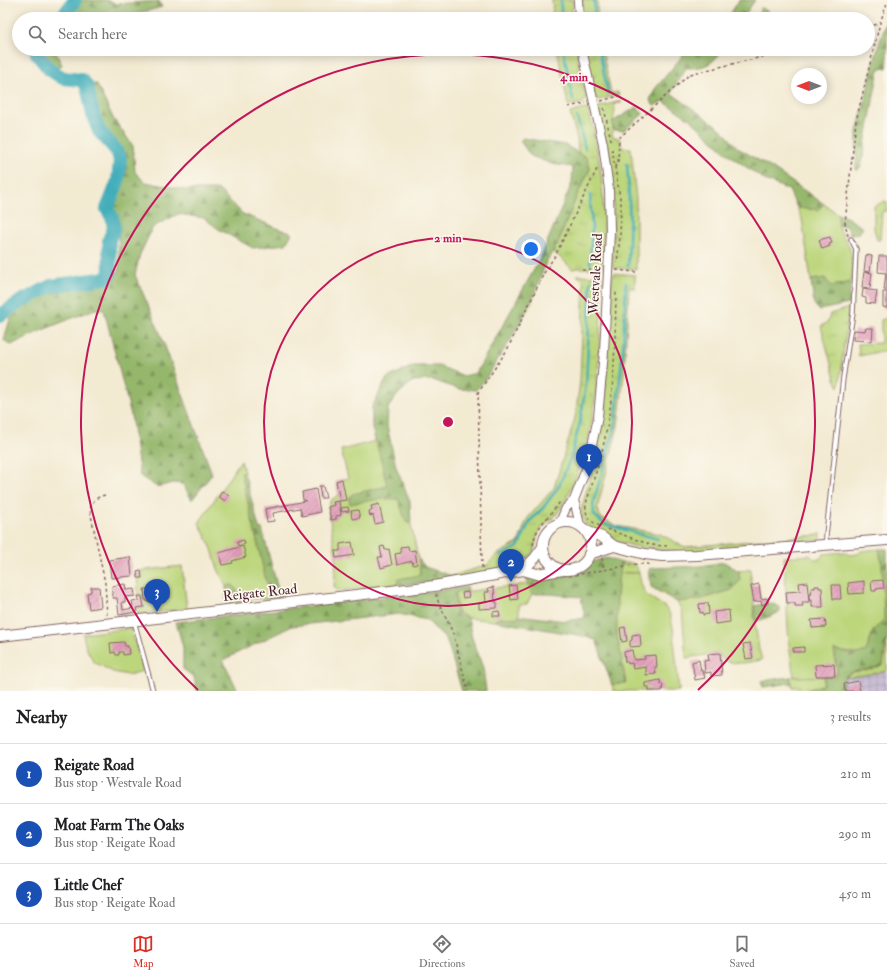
<!DOCTYPE html>
<meta charset="utf-8">
<style>
body{margin:0;font-family:"IM FELL Double Pica",serif;background:#f2f2f2;color:#202124}
.compass{position:absolute;left:791px;top:68px;width:36px;height:36px;border-radius:50%;background:#fff;box-shadow:0 2px 10px #0003;rotate:270deg}
.you{position:absolute;left:531px;top:249px;width:14px;height:14px;margin:-10px;border:3px solid #fff;border-radius:50%;background:#1a73e8;box-shadow:0 0 0 6px #1a73e833}
.badge{display:grid;place-items:center;width:26px;height:26px;border-radius:50%;background:#d93025;color:#fff;font-size:13px;font-weight:700}
.pin{position:absolute;translate:-50% -33px;filter:drop-shadow(0 1px 2px #0008)}
.pin::after{content:'';position:absolute;top:21px;width:14px;height:12px;background:inherit;clip-path:polygon(0 0,100% 0,50% 100%)}
.list{margin:0;padding:0;list-style:none}
h2{display:flex;justify-content:space-between;align-items:center;height:52px;margin:0;padding:0 16px;font-size:17px}
h2 small{font-size:13px;font-weight:400;color:#757577}
.list li{display:grid;grid-template-columns:26px 1fr auto;gap:12px;align-items:center;box-sizing:border-box;height:60px;padding:0 16px;border-top:1px solid #e0e0e0}
.list b{display:block;font-size:15px;white-space:nowrap}
.list p{margin:0;font-size:13px;white-space:nowrap;color:#757577}
.list em{font-size:13px;font-style:normal;color:#757577}
.icon{flex:none;width:22px;height:22px;fill:none;stroke:currentColor;stroke-width:2;stroke-linecap:round;stroke-linejoin:round}
.map{position:relative;flex:none;width:887px;height:691px;overflow:hidden}
.search{position:absolute;background:#fff;box-shadow:0 2px 10px #0003;left:12px;right:12px;top:12px;height:44px;display:flex;align-items:center;gap:10px;box-sizing:border-box;padding:0 14px;border-radius:22px;color:#757577;font-size:15px}
.sheet{height:232px;background:#fff}
nav{display:flex;justify-content:space-around;align-items:center;box-sizing:border-box;height:56px;border-top:1px solid #e0e0e0;background:#fff;font-size:11px;color:#757577}
nav a{display:grid;justify-items:center;gap:2px}
nav .on{color:#d93025}
.map>svg:first-child{display:block}
</style>
<div class="map">
<svg width="887" height="691" viewBox="0 0 887 691">
<defs>
<pattern id="industrial-grid" width="8" height="8" patternUnits="userSpaceOnUse"><rect width="8" height="8" fill="#cbbfd5"/><path d="M0 4h8M4 0v8" fill="none" stroke="#b0a4b7"/></pattern>
<pattern id="grass-tufts" width="24" height="20" patternUnits="userSpaceOnUse"><rect width="24" height="20" fill="#bcd67c"/><path d="M3 7l-1-3M5 7V3M7 7l1-3M15 17l-1-3M17 17v-4M19 17l1-3" fill="none" stroke="#a3b76b"/></pattern>
<pattern id="forest-firs" width="22" height="20" patternUnits="userSpaceOnUse"><rect width="22" height="20" fill="#95b76c"/><path d="M5 1l3.5 6h-7zM16 11l3.5 6h-7z" fill="#7c9459"/></pattern>
<pattern id="building-hatch" width="6" height="6" patternUnits="userSpaceOnUse"><rect width="6" height="6" fill="#e29bb9"/><path d="M-1 1l2-2M0 6l6-6M5 7l2-2" fill="none" stroke="#b97e97"/></pattern>
</defs>
<rect width="100%" height="100%" fill="#fbf7ec"/>
<filter id="ink" filterUnits="userSpaceOnUse"><feTurbulence type="fractalNoise" baseFrequency=".025" numOctaves="2"/><feDisplacementMap in="SourceGraphic" scale="8" xChannelSelector="R" yChannelSelector="G"/><feConvolveMatrix kernelMatrix="1 2 1 2 8 2 1 2 1" color-interpolation-filters="sRGB"/></filter>
<filter id="wash" filterUnits="userSpaceOnUse"><feTurbulence type="fractalNoise" baseFrequency=".012" numOctaves="4" result="noise"/><feDisplacementMap in="SourceGraphic" scale="16" xChannelSelector="R" yChannelSelector="G"/><feGaussianBlur stdDeviation="0.9" result="paint"/><feColorMatrix in="noise" values="0 0 0 0 0 0 0 0 0 0 0 0 0 0 0 0 0 1.4 0 .05"/><feComposite in="paint" operator="in"/></filter>
<g filter="url(#wash)">
<rect width="100%" height="100%" fill="#f3ead2"/>
<path fill="url(#industrial-grid)" d="M 887,634 L 887,691 L 843,691 L 842,685 L 844,676 L 877,668 Z"/>
<path fill="url(#grass-tufts)" stroke="#837a54" d="M 552,0 L 573,0 L 572,19 L 553,19 Z
M 582,0 L 597,0 L 598,19 L 582,19 Z
M 557,49 L 576,49 L 586,99 L 583,103 L 568,105 Z
M 584,49 L 602,49 L 611,93 L 618,92 L 619,95 L 598,100 L 595,98 Z
M 621,101 L 621,103 L 614,104 C 616,114 614,113 613,121 C 612,126 614,130 612,135 L 614,137 L 619,138 L 622,148 L 631,148 L 636,199 L 636,269 L 614,268 L 612,266 C 613,235 615,204 612,173 C 609,152 604,131 598,110 L 599,107 Z
M 585,109 L 589,111 C 600,155 605,193 604,239 C 604,248 606,262 600,269 L 578,268 L 572,269 L 560,257 L 553,252 L 557,245 L 577,195 L 590,169 L 587,158 L 578,153 L 577,138 L 570,113 Z
M 885,201 L 887,202 L 887,211 L 882,211 L 880,240 L 877,240 L 874,228 L 874,206 Z
M 614,273 L 635,275 L 635,288 L 629,288 L 624,373 L 618,426 L 597,509 L 601,518 L 617,526 L 660,534 L 685,547 L 818,535 L 821,533 L 821,538 L 819,540 L 703,551 L 678,552 L 633,546 L 614,540 L 586,525 L 582,517 L 581,510 L 590,479 L 604,408 L 612,277 Z
M 577,275 L 600,276 L 602,280 C 599,347 601,425 572,486 C 568,496 563,506 556,515 C 551,521 542,525 539,532 C 533,544 539,550 527,558 C 505,573 471,576 445,581 L 452,576 L 487,565 L 498,554 L 518,543 L 527,519 L 554,488 L 575,418 L 580,381 L 584,282 Z
M 849,308 L 839,387 L 835,379 L 821,326 L 828,322 L 830,314 Z
M 622,563 L 632,563 L 637,568 L 639,573 L 619,573 Z
M 887,634 L 887,671 L 851,677 L 844,676 C 856,668 871,673 883,664 Z
M 824,676 L 823,685 L 809,689 L 792,687 L 790,677 Z"/>
<path fill="url(#forest-firs)" stroke="#706b4c" d="M 83,0 L 106,0 L 115,4 L 159,1 L 162,7 C 136,15 111,18 83,16 L 80,19 L 65,19 L 69,17 L 80,1 Z
M 739,0 L 755,0 L 742,19 L 727,19 Z
M 761,8 L 762,8 L 781,19 L 756,19 Z
M 885,25 L 887,25 L 887,68 L 879,68 L 861,167 L 856,171 L 857,131 L 863,109 L 876,54 Z
M 43,49 L 57,49 L 56,53 L 62,65 L 58,68 L 46,59 Z
M 692,49 L 723,49 C 712,65 705,68 686,68 L 671,93 L 721,129 L 738,148 L 770,167 L 824,204 L 818,210 L 797,208 L 789,190 L 765,180 L 729,155 L 691,120 L 663,101 L 654,106 L 650,100 L 655,89 L 684,54 Z
M 96,83 L 113,118 L 133,146 L 135,172 L 145,182 L 187,190 L 219,190 L 243,214 L 282,230 L 292,233 L 286,244 L 253,248 L 220,230 L 204,218 L 178,214 L 153,227 L 140,254 L 135,275 L 160,333 L 212,474 L 192,500 L 183,484 L 173,483 L 157,487 L 140,476 L 131,415 L 104,310 L 95,309 L 40,331 L 11,345 L 4,340 L 12,312 C 23,306 34,299 46,295 C 68,288 91,288 113,281 L 119,270 L 119,253 L 118,222 L 114,211 L 116,191 L 127,168 L 122,152 L 99,125 L 91,90 Z
M 637,107 L 643,114 L 623,131 L 620,130 L 614,130 L 612,122 Z
M 523,138 L 565,145 L 587,158 L 590,169 L 577,195 L 557,245 L 546,262 L 532,301 L 511,339 L 484,381 L 476,390 L 459,389 L 432,380 L 413,381 L 398,394 L 388,408 L 387,426 L 396,467 L 410,502 L 411,524 L 406,522 L 390,498 L 379,499 L 350,505 L 349,499 L 352,494 L 387,486 L 372,428 L 372,407 L 387,378 L 413,366 L 439,366 L 464,376 L 476,373 L 540,259 L 572,183 L 573,167 L 552,164 L 531,156 L 520,141 Z
M 838,214 L 848,218 L 863,228 L 859,233 L 850,234 L 847,226 L 837,225 Z
M 825,278 L 831,286 L 851,282 L 849,304 L 819,310 L 814,304 L 811,280 Z
M 244,472 L 259,528 L 262,529 L 280,597 L 270,598 L 241,473 Z
M 879,549 L 887,549 L 887,634 L 883,664 C 871,672 856,668 845,676 L 842,685 L 843,691 L 809,691 L 809,689 L 823,685 L 824,676 L 835,676 L 837,672 L 834,650 L 857,654 L 866,651 L 873,631 L 884,619 L 882,566 Z
M 607,558 L 622,563 L 619,573 L 617,598 L 617,633 L 626,683 L 612,685 L 596,640 L 578,635 L 494,621 L 498,618 L 525,616 L 566,621 L 585,618 L 581,597 L 550,594 L 532,594 L 526,578 L 577,572 L 597,560 Z
M 419,559 L 425,567 L 452,576 L 445,581 L 397,585 L 397,579 L 420,575 Z
M 724,562 L 739,571 L 740,580 L 732,590 L 699,600 L 677,602 L 651,587 L 649,569 L 654,568 L 701,566 Z
M 233,585 L 243,600 L 241,603 L 226,604 L 226,586 Z
M 467,587 L 468,591 L 455,593 L 457,612 L 468,618 L 472,638 L 483,668 L 486,691 L 462,691 L 447,641 L 427,620 L 399,614 L 292,626 L 223,660 L 238,691 L 197,691 L 194,677 L 183,669 L 183,647 L 176,622 Z
M 768,603 L 772,603 L 780,607 L 780,612 L 761,620 L 755,620 L 754,606 Z
M 790,677 L 791,683 L 763,687 L 761,681 Z"/>
<path fill="#bcd67c" stroke="#837a54" d="M 824,204 L 838,214 C 837,230 841,231 848,244 C 853,254 853,271 851,282 L 831,286 L 825,278 L 811,280 L 802,219 L 797,208 L 818,210 Z
M 887,318 L 887,350 L 859,356 L 858,344 L 881,343 L 881,320 Z
M 376,441 L 387,486 L 352,494 L 349,499 L 350,504 L 379,499 L 398,499 L 406,522 L 411,524 C 414,541 419,558 420,575 L 398,579 L 397,585 L 337,591 L 334,587 L 336,558 L 328,507 L 332,499 L 339,495 L 336,481 L 348,478 L 341,450 Z
M 241,460 L 244,472 L 241,473 L 270,598 L 243,600 L 233,585 L 226,586 L 218,569 L 212,549 L 199,523 Z
M 879,549 L 882,566 L 884,619 L 873,631 L 866,651 L 857,654 L 834,650 L 837,672 L 835,676 L 794,677 L 789,645 L 784,557 L 810,555 L 814,559 L 820,559 L 823,554 L 844,552 L 849,555 L 858,554 L 861,551 Z
M 182,566 L 187,609 L 137,614 L 136,608 L 144,607 L 142,596 L 138,596 L 137,571 Z
M 751,569 L 751,586 L 754,602 L 753,610 L 759,649 L 762,660 L 743,663 L 728,662 L 720,656 L 719,653 L 686,658 L 682,611 L 677,602 L 699,600 L 732,590 L 740,580 L 739,571 Z
M 619,573 L 639,573 L 641,583 L 645,594 L 665,607 L 670,614 L 673,628 L 679,691 L 614,691 L 612,685 L 626,683 L 617,633 L 617,598 Z
M 528,584 L 532,594 L 527,604 L 519,605 L 519,617 L 498,618 L 494,621 L 468,618 L 457,612 L 455,593 Z
M 131,628 L 143,671 L 128,675 L 113,672 L 94,662 L 86,648 L 83,634 Z"/>
<g fill="none" stroke-linecap="round" stroke-linejoin="round">
<path stroke="#3cacb9" stroke-width="2.5" d="M 561,0 L 561,19
M 594,0 L 595,19
M 563,49 L 573,100
M 599,49 L 608,93
M 577,117 L 585,148
M 627,164 C 630,198 630,231 628,266
M 590,195 L 592,227 L 590,264
M 626,283 L 623,349 L 615,426 L 593,504 L 594,515 L 604,524 L 658,539
M 500,556 L 518,547 L 530,521 L 543,508 L 559,486 L 571,457 L 580,422 L 586,386 L 591,281"/>
<path stroke="#3cacb9" stroke-width="14" d="M 59,19 L 63,16 L 75,0
M 0,315 L 20,302 L 51,286 L 106,278 L 110,273 L 109,240 L 114,228 L 112,217 L 107,209 L 118,181 L 120,159 L 116,150 L 99,131 L 93,115 L 87,86 L 82,80 L 63,78 L 49,69 L 37,54 L 36,49"/>
</g>
<g id="blocks">
<path fill="url(#building-hatch)" d="M 830,237 L 832,243 L 829,244 L 830,246 L 822,249 L 819,240 Z
M 866,255 L 872,256 L 870,272 L 864,271 Z
M 879,256 L 887,256 L 887,290 L 884,290 L 886,273 L 878,272 Z
M 864,272 L 872,273 L 870,288 L 862,287 Z
M 863,289 L 877,291 L 875,304 L 866,303 L 866,298 L 862,297 Z
M 883,292 L 887,292 L 887,308 L 883,307 Z
M 866,328 L 873,328 L 872,341 L 853,340 L 854,330 L 865,331 Z
M 342,479 L 346,500 L 340,501 L 336,481 Z
M 319,486 L 323,486 L 326,498 L 321,498 Z
M 316,489 L 320,512 L 302,516 L 300,508 L 273,513 L 274,521 L 267,522 L 265,509 L 306,501 L 306,500 L 303,500 L 302,492 Z
M 222,491 L 229,496 L 225,501 L 219,497 Z
M 339,501 L 341,515 L 336,516 L 336,519 L 331,520 L 328,507 L 334,505 L 333,502 Z
M 379,504 L 383,522 L 375,524 L 373,515 L 370,516 L 369,511 L 372,510 L 371,506 Z
M 348,507 L 349,511 L 342,512 L 341,508 Z
M 358,510 L 360,518 L 352,519 L 351,511 Z
M 244,540 L 245,544 L 238,546 L 237,542 Z
M 352,542 L 354,555 L 336,558 L 335,551 L 340,551 L 340,544 Z
M 243,546 L 246,557 L 232,561 L 233,563 L 222,565 L 219,553 Z
M 384,546 L 385,550 L 389,549 L 392,565 L 381,568 L 378,557 L 382,557 L 380,547 Z
M 408,546 L 409,551 L 415,550 L 417,564 L 413,565 L 412,561 L 397,565 L 395,554 L 401,553 L 400,547 Z
M 130,557 L 132,576 L 111,578 L 109,560 Z
M 141,570 L 142,578 L 138,578 L 137,571 Z
M 883,580 L 884,588 L 876,589 L 876,591 L 872,591 L 871,581 Z
M 864,581 L 864,593 L 849,594 L 848,583 Z
M 807,582 L 809,602 L 802,602 L 803,606 L 795,606 L 795,603 L 787,603 L 786,592 L 800,591 L 799,583 Z
M 125,584 L 126,590 L 134,589 L 135,596 L 125,597 L 125,602 L 122,602 L 123,610 L 133,608 L 132,601 L 139,600 L 138,596 L 142,596 L 144,607 L 136,608 L 137,612 L 119,615 L 117,598 L 113,598 L 112,586 Z
M 759,584 L 761,599 L 767,598 L 768,603 L 762,605 L 761,601 L 754,602 L 751,586 Z
M 516,585 L 518,599 L 511,600 L 509,586 Z
M 832,585 L 840,585 L 841,599 L 833,599 Z
M 815,586 L 819,586 L 819,588 L 822,588 L 823,607 L 812,607 L 812,600 L 809,600 L 809,594 L 812,594 L 811,588 L 815,588 Z
M 91,587 L 99,587 L 101,607 L 89,609 L 87,593 L 91,592 Z
M 494,587 L 495,602 L 497,602 L 497,608 L 479,609 L 479,603 L 486,602 L 485,592 L 489,592 L 488,588 Z
M 144,589 L 148,589 L 149,594 L 169,592 L 170,598 L 147,602 L 147,600 L 145,600 Z
M 468,592 L 469,597 L 463,598 L 462,593 Z
M 708,603 L 709,614 L 703,615 L 703,612 L 700,613 L 699,604 Z
M 729,610 L 730,622 L 715,624 L 714,612 Z
M 499,611 L 500,616 L 493,616 L 493,612 Z
M 825,619 L 826,627 L 812,628 L 811,620 Z
M 625,627 L 627,641 L 622,642 L 620,628 Z
M 640,634 L 641,646 L 630,647 L 630,641 L 632,640 L 632,635 Z
M 124,642 L 125,646 L 128,646 L 129,654 L 123,655 L 123,652 L 119,652 L 119,655 L 116,655 L 115,652 L 111,653 L 110,643 Z
M 750,643 L 753,658 L 746,659 L 743,644 Z
M 804,647 L 804,652 L 793,652 L 793,648 Z
M 632,650 L 634,660 L 645,659 L 644,656 L 656,655 L 657,667 L 655,667 L 656,674 L 646,675 L 646,667 L 633,669 L 632,663 L 628,664 L 628,662 L 625,662 L 624,652 Z
M 720,653 L 722,675 L 711,676 L 711,672 L 705,673 L 704,661 L 709,660 L 708,654 Z
M 699,660 L 701,671 L 703,671 L 705,678 L 695,680 L 692,662 Z
M 834,664 L 835,676 L 816,676 L 815,665 Z
M 660,680 L 661,685 L 663,684 L 662,691 L 649,691 L 649,687 L 645,687 L 645,683 Z
M 858,681 L 860,691 L 845,691 L 844,684 Z"/>
</g>
</g>
<g filter="url(#ink)">
<use href="#blocks" fill-opacity="0" stroke="#856665" stroke-width="1"/>
<g fill="none" stroke-linecap="round" stroke-linejoin="round">
<g stroke="#856665" stroke-width="5.5">
<path id="service" d="M 826,544 L 826,535 L 843,378 L 853,313 L 856,249 L 851,239
M 134,621 L 153,691"/>
</g>
<g stroke="#856665" stroke-width="10">
<path id="tertiary" d="M 578,0 L 579,19
M 574,500 L 580,525
M 560,522 L 566,508 L 574,500 L 588,464 L 598,417 L 604,352 L 610,231 L 609,190 L 603,144 L 582,49"/>
</g>
<g stroke="#856665" stroke-width="12">
<path id="primary" d="M543 546a24 24 0 1 1 48 0a24 24 0 1 1-48 0Z
M 586,531 L 602,537 L 614,546 L 645,554 L 662,556 L 697,555 L 887,540
M 589,554 L 614,546
M 523,570 L 535,558 L 543,547
M 0,636 L 434,586 L 523,570 L 537,574 L 563,570"/>
</g>
<path stroke="#856665" stroke-width="1.5" stroke-dasharray="3 3" stroke-linecap="butt" d="M 868,27 L 880,23
M 601,101 L 619,96
M 568,107 L 586,103
M 604,108 L 611,140
M 612,149 L 621,204 L 620,237 L 617,263
M 615,167 L 618,163 L 619,138 L 690,74 L 796,49
M 848,236 L 845,223 L 856,121 L 880,23 L 887,3
M 582,270 L 600,270
M 616,270 L 636,272
M 105,495 C 96,497 92,501 90,510 L 105,583 L 107,616
M 600,526 C 589,521 585,516 586,504 C 591,486 598,469 602,451 C 615,399 615,344 616,291
M 607,529 L 651,545 L 667,546
M 533,545 C 536,525 548,519 559,503 L 560,505
M 602,558 L 604,570
M 511,562 L 521,560
M 482,568 L 478,393 L 507,350 L 544,273 L 556,254 L 597,169 L 599,169
M 569,576 L 637,564 L 649,564
M 436,594 L 438,601 L 453,633 L 468,691"/>
<use href="#service" stroke="#fff" stroke-width="3.5"/>
<use href="#tertiary" stroke="#fff" stroke-width="8"/>
<use href="#primary" stroke="#fff" stroke-width="10"/>
</g>
</g>
<g fill="none" stroke="#c2185b" stroke-width="2">
<circle cx="448" cy="422" r="184"/>
<path d="M198 690A367 367 0 1 1 698 690"/>
</g>
<g text-anchor="middle" stroke-width="3.5" stroke-linejoin="round" paint-order="stroke">
<g font-size="14" fill="#4a1f2b" stroke="#fbf7ec">
<text transform="translate(595 274) rotate(-87)" y="5">Westvale Road</text>
<text transform="translate(260 592) rotate(-6)" y="5">Reigate Road</text>
</g>
</g>
<circle cx="448" cy="422" r="6" fill="#c2185b" stroke="#fbf7ec" stroke-width="2"/>
<g font-size="12" text-anchor="middle" font-weight="bold" fill="#c2185b" stroke="#fbf7ec" stroke-width="3.5" stroke-linejoin="round" paint-order="stroke">
<text x="574" y="81">4 min</text>
<text x="448" y="242">2 min</text>
</g>
</svg>
<svg class="compass" viewBox="-18 -18 36 36"><path d="M0-13l5 13h-10z" fill="#e53935"/><path d="M0 13l5-13h-10z" fill="#757577"/></svg>
<div class="you"></div>
<div class="pin badge" style="left:589px;top:477px;background:#1a4fb4">1</div>
<div class="pin badge" style="left:511px;top:582px;background:#1a4fb4">2</div>
<div class="pin badge" style="left:157px;top:612px;background:#1a4fb4">3</div>
<div class="search"><svg class="icon" aria-label="search" viewBox="0 0 24 24"><circle cx="10" cy="10" r="6"/><path d="M15 15l6 6"/></svg>Search here</div>
</div>
<section class="sheet">
<h2>Nearby<small>3 results</small></h2>
<ul class="list">
<li><span class="badge" style="background:#1a4fb4">1</span><div><b>Reigate Road</b><p>Bus stop · Westvale Road</p></div><em>210 m</em></li>
<li><span class="badge" style="background:#1a4fb4">2</span><div><b>Moat Farm The Oaks</b><p>Bus stop · Reigate Road</p></div><em>290 m</em></li>
<li><span class="badge" style="background:#1a4fb4">3</span><div><b>Little Chef</b><p>Bus stop · Reigate Road</p></div><em>450 m</em></li>
</ul>
</section>
<nav>
<a class="on"><svg class="icon" aria-label="map" viewBox="0 0 24 24"><path d="M3 6l6-2 6 2 6-2v14l-6 2-6-2-6 2zM9 4v14M15 6v14"/></svg>Map</a>
<a><svg class="icon" aria-label="directions" viewBox="0 0 24 24"><path d="M12 3l9 9-9 9-9-9zM9 14v-3h6M13 9l2 2-2 2"/></svg>Directions</a>
<a><svg class="icon" aria-label="saved" viewBox="0 0 24 24"><path d="M7 4h10v16l-5-4-5 4z"/></svg>Saved</a>
</nav>
